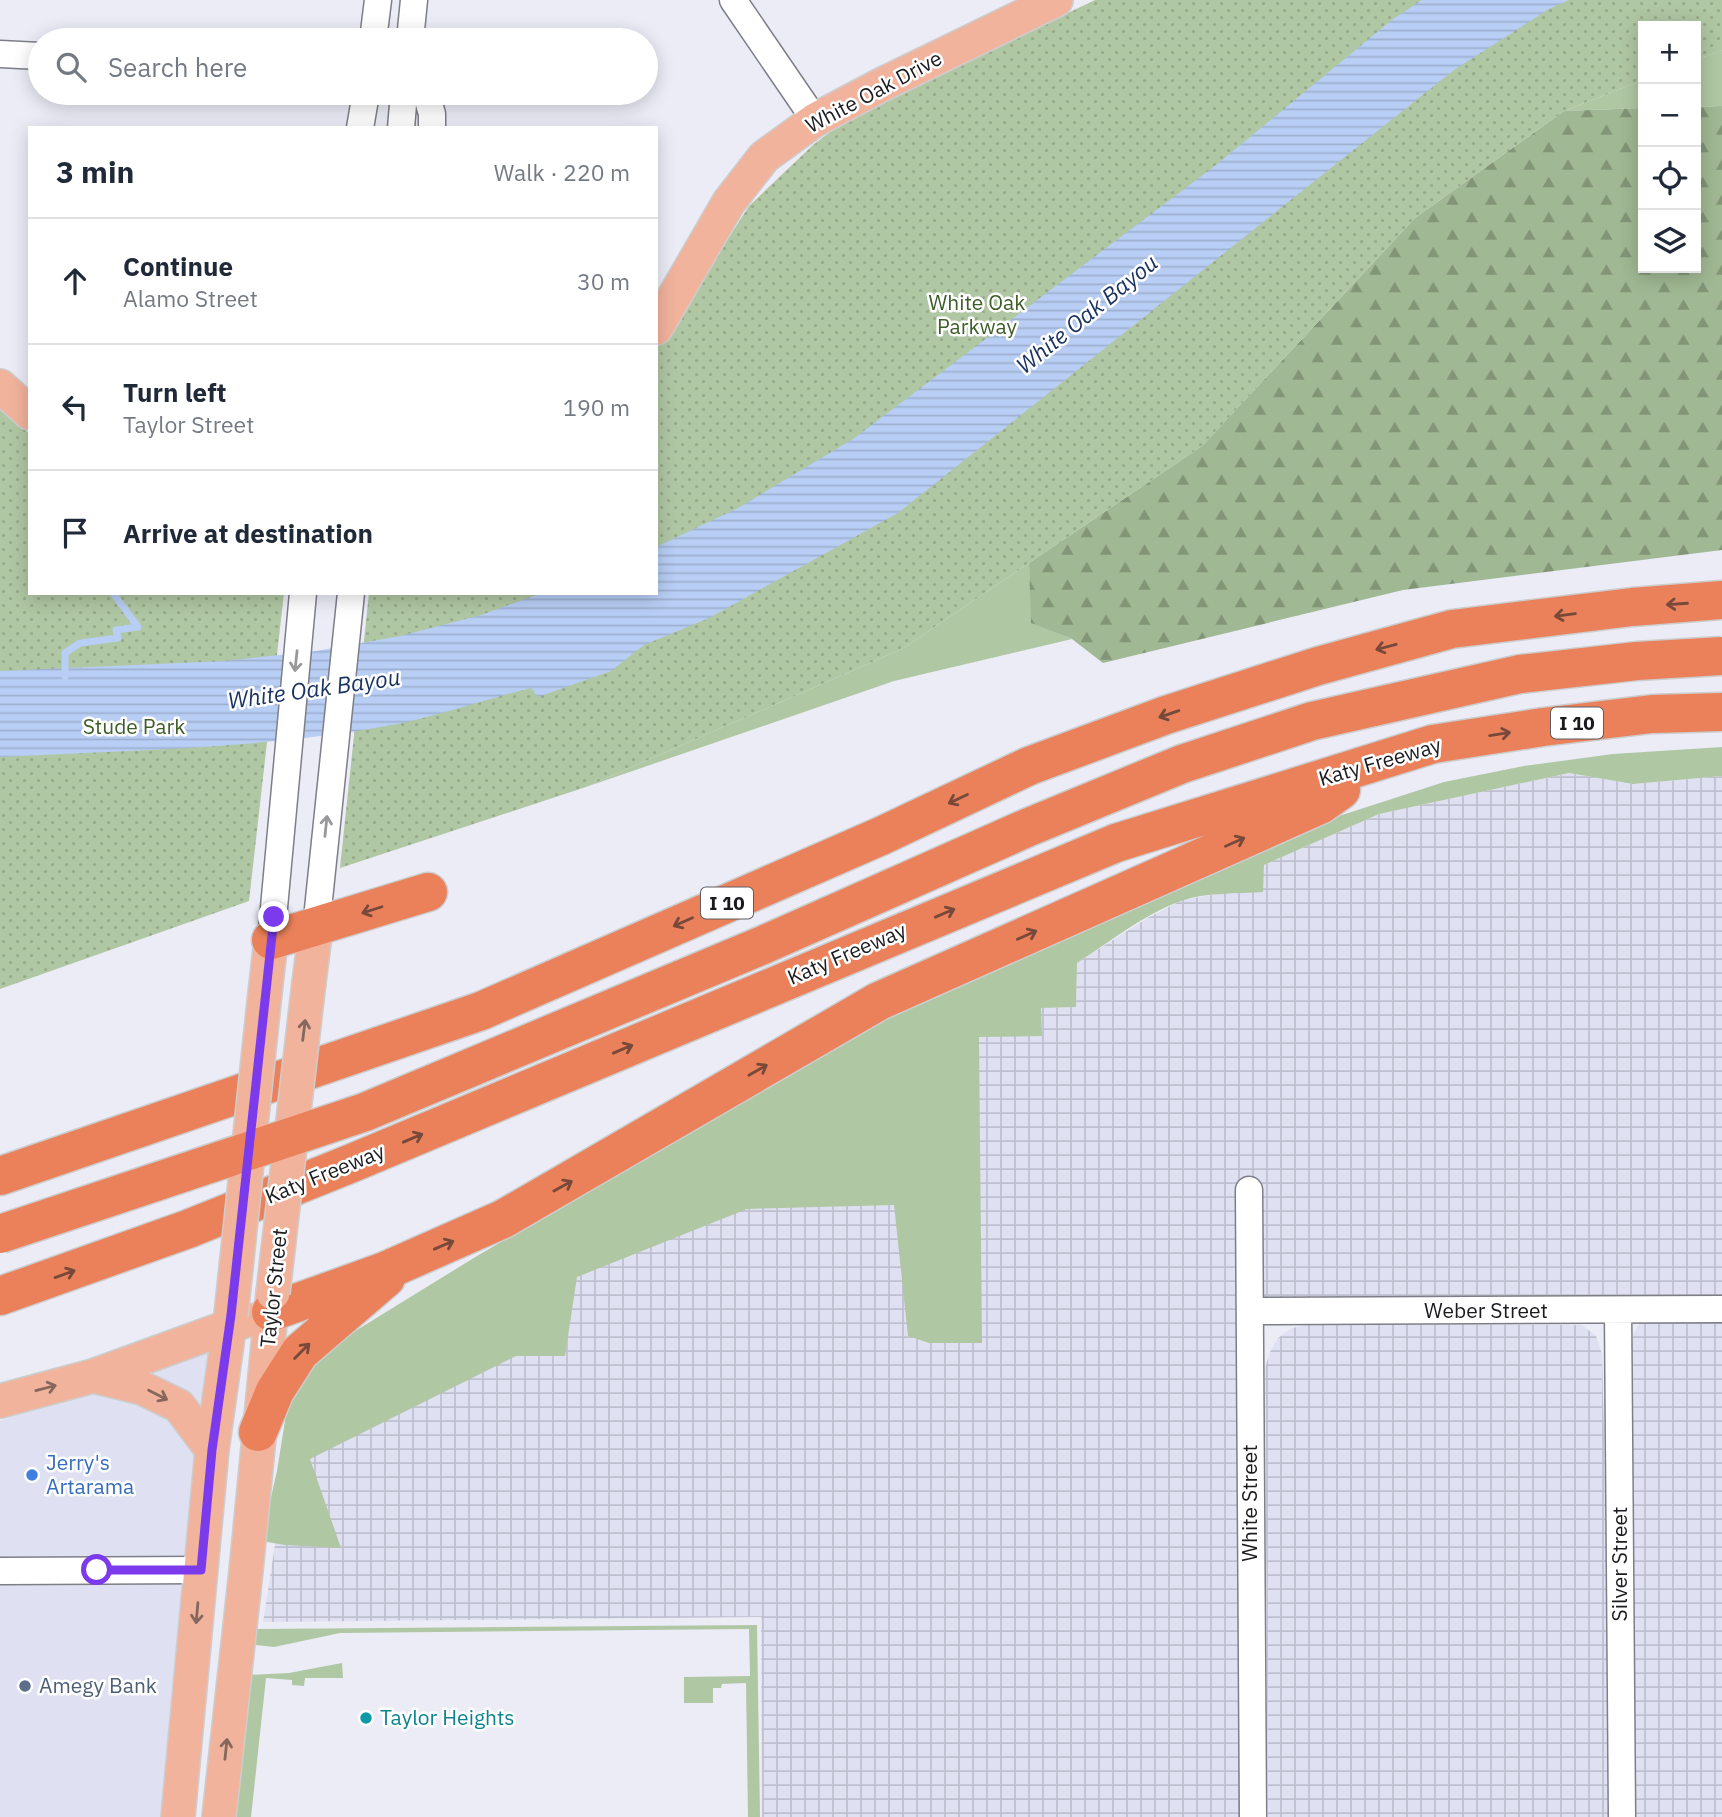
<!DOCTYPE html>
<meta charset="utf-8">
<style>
body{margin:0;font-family:"IBM Plex Sans",sans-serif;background:#f2f2f3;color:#1f2937}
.controls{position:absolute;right:21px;top:21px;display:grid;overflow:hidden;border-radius:0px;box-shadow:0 4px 18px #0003}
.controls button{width:63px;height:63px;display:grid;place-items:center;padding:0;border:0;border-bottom:2px solid #e0e1e3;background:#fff;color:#1f2937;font:35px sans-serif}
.stop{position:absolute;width:21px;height:21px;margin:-16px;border:5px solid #7c3aed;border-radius:50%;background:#fff}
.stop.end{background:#7c3aed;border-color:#fff;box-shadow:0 2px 7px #0008}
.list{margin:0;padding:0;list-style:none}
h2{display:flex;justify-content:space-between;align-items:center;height:91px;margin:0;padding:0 28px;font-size:30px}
h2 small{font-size:23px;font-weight:400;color:#747a83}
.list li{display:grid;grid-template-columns:46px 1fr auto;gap:21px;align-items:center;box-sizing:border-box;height:126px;padding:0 28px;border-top:2px solid #e0e1e3}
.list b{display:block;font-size:26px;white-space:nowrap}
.list p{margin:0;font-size:23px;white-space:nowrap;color:#747a83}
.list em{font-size:23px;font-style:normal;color:#747a83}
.icon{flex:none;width:38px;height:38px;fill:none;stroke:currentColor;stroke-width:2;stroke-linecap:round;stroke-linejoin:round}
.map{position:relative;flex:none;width:1722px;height:1817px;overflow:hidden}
.search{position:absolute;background:#fff;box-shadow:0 4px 18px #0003;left:28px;top:28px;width:630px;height:77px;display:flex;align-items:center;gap:18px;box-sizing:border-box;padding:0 24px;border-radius:38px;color:#747a83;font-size:26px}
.panel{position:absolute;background:#fff;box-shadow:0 4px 18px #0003;left:28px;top:126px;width:630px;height:469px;border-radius:0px}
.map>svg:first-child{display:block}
</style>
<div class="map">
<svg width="1722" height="1817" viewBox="0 0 1722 1817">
<defs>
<pattern id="industrial-grid" width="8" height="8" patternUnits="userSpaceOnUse" patternTransform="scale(1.75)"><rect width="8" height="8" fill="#dfe1f2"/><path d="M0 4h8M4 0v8" fill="none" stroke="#bfc0cf"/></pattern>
<pattern id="forest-firs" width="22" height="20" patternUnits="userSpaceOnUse" patternTransform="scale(1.75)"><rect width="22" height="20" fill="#a0b893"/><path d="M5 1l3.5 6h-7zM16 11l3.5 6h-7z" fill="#829577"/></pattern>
<pattern id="park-dots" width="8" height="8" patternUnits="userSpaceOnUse" patternTransform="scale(1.75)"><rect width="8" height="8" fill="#b0c7a3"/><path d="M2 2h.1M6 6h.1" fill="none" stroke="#97aa8c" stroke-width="1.8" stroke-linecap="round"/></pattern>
<pattern id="water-rules" width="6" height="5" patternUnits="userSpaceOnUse" patternTransform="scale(1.75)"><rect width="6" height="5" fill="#b8cef4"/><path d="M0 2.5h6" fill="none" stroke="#9eb0d1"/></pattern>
</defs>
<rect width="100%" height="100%" fill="#ebecf6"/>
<path fill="#dfe1f2" d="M 240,1334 L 193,1817 L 0,1817 L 0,1421 Z"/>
<path fill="url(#industrial-grid)" d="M 1569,773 L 1633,784 L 1722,776 L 1722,1296 L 1236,1299 L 1241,1817 L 762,1817 L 761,1617 L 263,1622 L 299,1390 L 979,1036 L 1041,1036 L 1041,1008 L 1076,1007 L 1077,963 L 1149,917 L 1182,900 L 1218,894 L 1264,865 L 1379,814 Z
M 1647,1320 L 1722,1320 L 1722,1817 L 1631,1817 L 1632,1345 L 1633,1334 L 1639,1324 Z
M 1313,1324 L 1582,1325 L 1596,1336 L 1602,1354 L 1607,1553 L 1608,1817 L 1268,1817 L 1265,1368 L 1270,1352 L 1278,1338 L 1292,1328 Z"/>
<path fill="#b0c7a3" d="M 1722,50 L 1722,106 L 1696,107 L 1696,60 Z
M 1643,80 L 1643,108 L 1564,111 Z
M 1029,563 L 1032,623 L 1072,639 L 894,681 L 586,787 L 902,649 Z
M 1722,747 L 1722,776 L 1633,784 L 1569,773 L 1379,814 L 1264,865 L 1263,892 C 1237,894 1206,892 1181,901 C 1144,914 1110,942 1077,963 L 1076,1007 L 1041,1008 L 1042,1036 L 979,1037 L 982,1343 L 929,1343 L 908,1336 L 894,1205 L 747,1209 L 577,1277 L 565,1356 L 516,1356 L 310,1459 L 341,1548 L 285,1545 L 261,1541 L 277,1471 L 288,1402 L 313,1357 L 477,1256 L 593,1188 L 863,1024 L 1299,829 L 1444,782 L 1524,766 L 1613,754 Z
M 757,1625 L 760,1817 L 748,1817 L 746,1683 L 722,1684 L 721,1688 L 713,1688 L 713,1703 L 684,1703 L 684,1677 L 750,1676 L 749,1629 L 340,1633 L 274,1647 L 247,1644 L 249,1629 Z
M 342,1663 L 343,1678 L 305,1678 L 304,1686 L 292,1685 L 292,1680 L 266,1678 L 251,1817 L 231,1817 L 247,1675 L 289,1673 Z"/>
<path fill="url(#forest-firs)" d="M 1722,106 L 1722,550 L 1403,590 L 1103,663 L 1072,639 L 1031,623 L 1029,563 L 1202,446 L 1415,218 L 1564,111 L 1643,108 L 1643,268 L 1696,268 L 1696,107 Z"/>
<path fill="url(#park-dots)" d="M 1095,0 L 1722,0 L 1722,50 L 1696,60 L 1696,26 L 1643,26 L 1643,80 L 1564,111 L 1415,218 L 1202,446 L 902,649 L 586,787 L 340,868 L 369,593 L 656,593 L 656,348 L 663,341 L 749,206 L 813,145 L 850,117 Z
M 0,410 L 30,434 L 30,593 L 284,593 L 249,901 L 0,989 Z"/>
<path fill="url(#water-rules)" d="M 1422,0 L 1569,0 L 1549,9 L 1454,70 L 898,513 L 709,618 L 644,645 L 611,671 L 538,697 L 531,688 C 482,700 436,717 387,726 C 259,749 129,750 0,757 L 0,671 L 225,661 L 316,651 L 400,636 L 481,615 L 542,593 L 656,593 L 656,547 L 738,508 L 853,439 L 1216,165 L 1393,19 Z"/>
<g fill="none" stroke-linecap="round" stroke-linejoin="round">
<path stroke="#b8cef4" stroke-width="7" d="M 65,677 L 65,653 L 80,643 L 118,638 L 116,630 L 138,627 L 113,593"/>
<g stroke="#7d7e88" stroke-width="29">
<path id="minor" d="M 733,0 L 815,120
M 373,40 L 378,0
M 410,40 L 414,0
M 0,54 L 40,56
M 426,93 L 432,114 L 432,128
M 360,128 L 366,93
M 401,128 L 404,93
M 316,928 L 351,593
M 271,940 L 303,593
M 1249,1190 L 1253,1817
M 1251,1311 L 1722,1309
M 1618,1311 L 1622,1817
M 0,1571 L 201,1570"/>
</g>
<g stroke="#cdcdce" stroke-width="36">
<path id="major" d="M 656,328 L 729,202 L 764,157 L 815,120 L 881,85 L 1056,0
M 0,386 L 30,413
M 309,982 L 316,928
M 265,993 L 271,940
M 93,1376 L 142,1388 L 179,1406 L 212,1450
M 0,1401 L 93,1376 L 247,1320
M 178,1817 L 212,1450 L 231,1315
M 219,1817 L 246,1571 L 273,1293"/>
</g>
<g stroke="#cdcdce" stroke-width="41">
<path id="highway" d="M 271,940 L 428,892
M 0,1176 L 481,1011 L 881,836 L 1029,766 L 1166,715 L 1318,666 L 1452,629 L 1632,607 L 1722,600
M 0,1296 L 188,1229 L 352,1163 L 1116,843 L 1433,744 L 1543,727 L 1652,714 L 1722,712
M 271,1312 L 385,1271 L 503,1219 L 879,1001 L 1320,805 L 1341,790
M 258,1432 L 275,1391 L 300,1352 L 386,1278"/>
</g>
<use href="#minor" stroke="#fff" stroke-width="26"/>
<use href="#major" stroke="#f2b39c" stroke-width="33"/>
<use href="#highway" stroke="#ea815a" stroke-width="38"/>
<g stroke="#cdcdce" stroke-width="36" stroke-linecap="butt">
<path id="major-bridge" d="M 273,1293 L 309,982
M 231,1315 L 265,993"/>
</g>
<g stroke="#cdcdce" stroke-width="41" stroke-linecap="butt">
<path id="highway-bridge" d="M 0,1234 L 365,1112 L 763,945 L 1029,827 L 1182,764 L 1312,721 L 1520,674 L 1637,661 L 1722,656"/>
</g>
<use href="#major-bridge" stroke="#f2b39c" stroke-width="33"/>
<use href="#highway-bridge" stroke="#ea815a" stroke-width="38"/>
</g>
<defs><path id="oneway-shaft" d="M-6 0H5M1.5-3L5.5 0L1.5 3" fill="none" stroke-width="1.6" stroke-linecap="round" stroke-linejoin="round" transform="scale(1.75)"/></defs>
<g stroke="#78493a">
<use href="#oneway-shaft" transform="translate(1677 604) rotate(176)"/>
<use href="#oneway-shaft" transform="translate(1565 615) rotate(173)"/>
<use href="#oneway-shaft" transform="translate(1386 647) rotate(165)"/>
<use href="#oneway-shaft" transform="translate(1169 714) rotate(161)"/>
<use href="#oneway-shaft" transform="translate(1500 734) rotate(-9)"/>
<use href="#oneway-shaft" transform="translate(958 799) rotate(155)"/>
<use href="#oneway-shaft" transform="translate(1235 842) rotate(-24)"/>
<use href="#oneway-shaft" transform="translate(372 910) rotate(162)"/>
<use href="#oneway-shaft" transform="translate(945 913) rotate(-23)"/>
<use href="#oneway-shaft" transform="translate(683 922) rotate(156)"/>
<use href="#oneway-shaft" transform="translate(1027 935) rotate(-24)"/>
<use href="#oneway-shaft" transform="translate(623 1049) rotate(-23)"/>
<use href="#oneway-shaft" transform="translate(758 1070) rotate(-30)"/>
<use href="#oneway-shaft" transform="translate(413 1138) rotate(-23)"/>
<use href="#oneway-shaft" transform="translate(563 1186) rotate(-29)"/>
<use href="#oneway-shaft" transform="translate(444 1245) rotate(-23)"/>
<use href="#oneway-shaft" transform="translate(65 1274) rotate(-20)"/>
<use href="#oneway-shaft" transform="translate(302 1351) rotate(-45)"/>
</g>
<g stroke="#98989a">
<use href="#oneway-shaft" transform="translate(296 661) rotate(96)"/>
<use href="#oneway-shaft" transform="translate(326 826) rotate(-84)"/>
</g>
<g stroke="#86675e">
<use href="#oneway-shaft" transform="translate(304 1030) rotate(-83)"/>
<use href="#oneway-shaft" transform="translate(46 1388) rotate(-15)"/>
<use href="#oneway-shaft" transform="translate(158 1395) rotate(27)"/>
<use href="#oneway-shaft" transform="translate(197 1613) rotate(95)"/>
<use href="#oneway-shaft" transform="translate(226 1749) rotate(-84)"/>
</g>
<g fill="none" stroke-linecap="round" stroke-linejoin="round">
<path stroke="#7c3aed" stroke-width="9" d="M 97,1570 L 201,1570 L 212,1450 L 231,1315 L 274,917"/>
</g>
<circle fill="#3f7fe0" stroke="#fff" stroke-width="2.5" cx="32" cy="1475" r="7"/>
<circle fill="#5c6f8a" stroke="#fff" stroke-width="2.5" cx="25" cy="1686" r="7"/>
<circle fill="#0f9aa8" stroke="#fff" stroke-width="2.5" cx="366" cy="1718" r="7"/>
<g text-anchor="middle" stroke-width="5" stroke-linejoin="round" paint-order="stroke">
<g fill="#fff" stroke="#5f5f62" stroke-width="2">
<rect x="1551" y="707.5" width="52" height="31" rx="5"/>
<rect x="701" y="887.5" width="52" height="31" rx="5"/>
</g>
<g font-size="19" font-weight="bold" fill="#1b1b1f">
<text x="1577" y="730">I 10</text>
<text x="727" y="910">I 10</text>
</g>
<g font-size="21" fill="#1b1b1f" stroke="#fff">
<text transform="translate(874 92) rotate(-28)" y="7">White Oak Drive</text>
<text transform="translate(1380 762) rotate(-16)" y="7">Katy Freeway</text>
<text transform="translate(847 954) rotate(-23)" y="7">Katy Freeway</text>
<text transform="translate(325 1174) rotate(-22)" y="7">Katy Freeway</text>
<text transform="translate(274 1288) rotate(-84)" y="7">Taylor Street</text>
<text x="1486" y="1318">Weber Street</text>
<text transform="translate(1250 1503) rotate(-90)" y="7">White Street</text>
<text transform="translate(1620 1564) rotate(-90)" y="7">Silver Street</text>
</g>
<g font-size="21" fill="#3d5d29" stroke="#fff">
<text x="977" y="310">White Oak<tspan x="977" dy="24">Parkway</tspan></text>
<text x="134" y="734">Stude Park</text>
</g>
<g font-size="21" fill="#366cbe" stroke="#fff" text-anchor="start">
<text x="46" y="1470">Jerry's<tspan x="46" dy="24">Artarama</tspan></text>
</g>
<g font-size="21" fill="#4e5e75" stroke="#fff" text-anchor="start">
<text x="39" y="1693">Amegy Bank</text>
</g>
<g font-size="21" fill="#0d838f" stroke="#fff" text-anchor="start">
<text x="380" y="1725">Taylor Heights</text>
</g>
<g font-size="23" font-style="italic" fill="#1a3361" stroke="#fff">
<text transform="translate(1087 314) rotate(-39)" y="8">White Oak Bayou</text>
<text transform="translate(314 689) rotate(-8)" y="8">White Oak Bayou</text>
</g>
</g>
</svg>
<div class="controls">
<button>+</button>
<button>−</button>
<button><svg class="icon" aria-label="locate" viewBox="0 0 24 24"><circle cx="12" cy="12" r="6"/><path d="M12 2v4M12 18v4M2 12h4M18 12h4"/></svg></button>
<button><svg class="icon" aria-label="layers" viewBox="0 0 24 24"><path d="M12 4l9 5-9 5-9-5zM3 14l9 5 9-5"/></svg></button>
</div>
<div class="stop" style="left:97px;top:1570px"></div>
<div class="stop end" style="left:274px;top:917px"></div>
<div class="search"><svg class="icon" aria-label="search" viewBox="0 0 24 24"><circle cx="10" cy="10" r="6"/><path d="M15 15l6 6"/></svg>Search here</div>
<section class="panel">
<h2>3 min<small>Walk · 220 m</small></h2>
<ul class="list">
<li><svg class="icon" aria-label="ahead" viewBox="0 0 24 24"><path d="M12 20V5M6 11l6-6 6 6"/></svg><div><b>Continue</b><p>Alamo Street</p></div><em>30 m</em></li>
<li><svg class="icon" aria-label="left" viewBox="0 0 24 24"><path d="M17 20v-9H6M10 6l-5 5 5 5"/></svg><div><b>Turn left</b><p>Taylor Street</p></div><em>190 m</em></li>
<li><svg class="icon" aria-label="arrive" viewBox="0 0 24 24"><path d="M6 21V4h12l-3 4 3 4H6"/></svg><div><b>Arrive at destination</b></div></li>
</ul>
</section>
</div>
